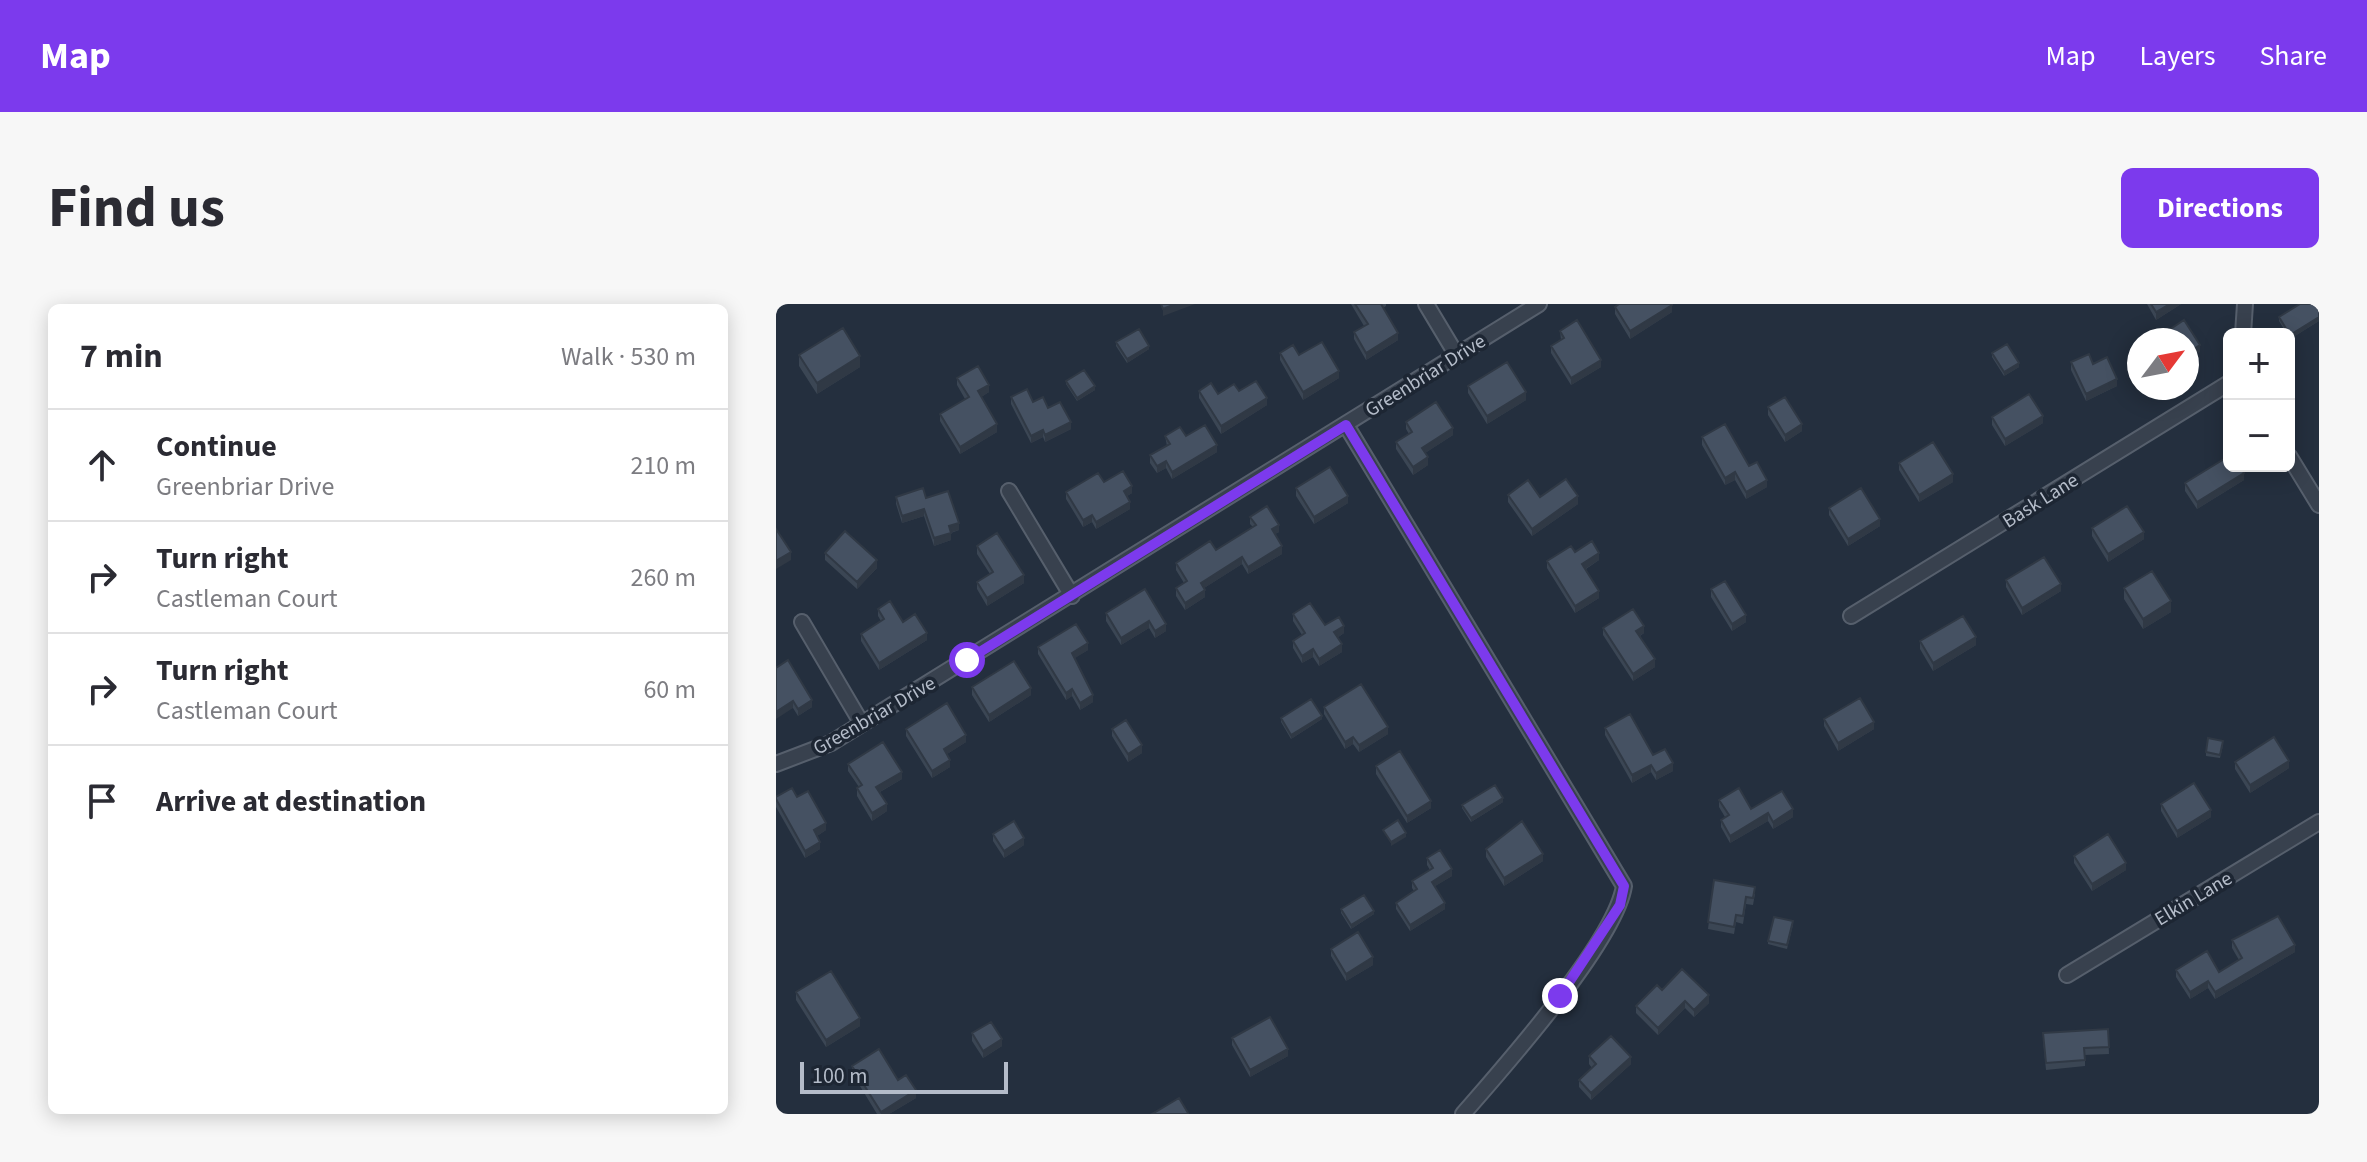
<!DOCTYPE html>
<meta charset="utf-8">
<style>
body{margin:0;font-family:"Source Sans 3",sans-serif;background:#f7f7f7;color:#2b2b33}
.controls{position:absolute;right:24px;top:24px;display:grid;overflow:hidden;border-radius:12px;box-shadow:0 4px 20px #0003}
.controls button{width:72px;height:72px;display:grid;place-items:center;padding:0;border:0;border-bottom:2px solid #e1e1e2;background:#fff;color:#2b2b33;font:40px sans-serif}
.compass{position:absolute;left:1351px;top:24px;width:72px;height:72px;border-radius:50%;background:#fff;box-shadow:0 4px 20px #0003;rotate:58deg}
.scale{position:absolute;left:24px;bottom:20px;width:208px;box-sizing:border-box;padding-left:8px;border:4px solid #b4bcc9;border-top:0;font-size:22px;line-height:28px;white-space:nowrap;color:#b4bcc9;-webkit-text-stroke:6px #1d2633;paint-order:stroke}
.stop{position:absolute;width:24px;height:24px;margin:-18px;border:6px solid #7c3aed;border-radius:50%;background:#fff}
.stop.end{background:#7c3aed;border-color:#fff;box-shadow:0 2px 8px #0008}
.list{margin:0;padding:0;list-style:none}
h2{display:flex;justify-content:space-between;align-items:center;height:104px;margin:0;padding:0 32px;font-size:34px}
h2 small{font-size:26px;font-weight:400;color:#7c7c81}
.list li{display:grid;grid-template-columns:52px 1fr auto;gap:24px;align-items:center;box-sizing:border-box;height:112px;padding:0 32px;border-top:2px solid #e1e1e2}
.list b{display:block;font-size:30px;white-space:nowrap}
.list p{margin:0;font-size:26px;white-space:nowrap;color:#7c7c81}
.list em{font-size:26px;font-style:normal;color:#7c7c81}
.icon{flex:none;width:44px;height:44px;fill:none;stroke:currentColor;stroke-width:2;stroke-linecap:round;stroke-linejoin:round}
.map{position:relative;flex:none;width:1543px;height:810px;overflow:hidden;border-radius:12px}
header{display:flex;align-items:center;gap:48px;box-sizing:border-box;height:112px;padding:0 40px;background:#7c3aed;color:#fff}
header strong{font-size:38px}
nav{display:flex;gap:44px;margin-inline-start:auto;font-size:28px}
.intro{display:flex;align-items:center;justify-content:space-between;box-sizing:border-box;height:192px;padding:0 48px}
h1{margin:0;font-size:56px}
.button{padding:20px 36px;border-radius:12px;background:#7c3aed;color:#fff;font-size:28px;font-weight:700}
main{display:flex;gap:48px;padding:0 48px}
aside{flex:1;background:#fff;border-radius:12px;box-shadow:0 4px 20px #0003}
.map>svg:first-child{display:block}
</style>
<header>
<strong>Map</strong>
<nav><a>Map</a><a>Layers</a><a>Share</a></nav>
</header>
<div class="intro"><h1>Find us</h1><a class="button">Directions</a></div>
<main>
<aside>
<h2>7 min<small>Walk · 530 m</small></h2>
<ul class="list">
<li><svg class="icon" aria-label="ahead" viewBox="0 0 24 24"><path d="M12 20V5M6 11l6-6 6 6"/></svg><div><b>Continue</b><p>Greenbriar Drive</p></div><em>210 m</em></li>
<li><svg class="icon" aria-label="right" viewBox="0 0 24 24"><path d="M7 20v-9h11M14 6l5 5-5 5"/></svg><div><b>Turn right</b><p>Castleman Court</p></div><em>260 m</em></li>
<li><svg class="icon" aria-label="right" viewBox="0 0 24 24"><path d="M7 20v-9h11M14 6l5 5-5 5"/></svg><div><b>Turn right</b><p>Castleman Court</p></div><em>60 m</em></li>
<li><svg class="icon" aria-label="arrive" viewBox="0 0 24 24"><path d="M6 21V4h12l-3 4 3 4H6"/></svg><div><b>Arrive at destination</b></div></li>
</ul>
</aside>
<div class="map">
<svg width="1543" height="810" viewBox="0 0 1543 810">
<rect width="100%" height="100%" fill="#242f3e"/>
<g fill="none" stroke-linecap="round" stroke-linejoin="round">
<g stroke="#565f6c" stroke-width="18">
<path id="street" d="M 650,0 L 680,50
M 1467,30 L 1469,0
M 570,121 L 848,582 C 839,638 728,763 687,810
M 1513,152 L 1543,201
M 233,187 L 296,292
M 1075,312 L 1453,79
M 26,318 L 86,420
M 0,460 L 55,439 L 763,0
M 1291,671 L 1543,518"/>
</g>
<use href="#street" stroke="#38414e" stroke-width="14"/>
</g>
<path fill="#3b4654" d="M 575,0 L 610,0 L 610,2 L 607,4 L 622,36 L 590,56 L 578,35 L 578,28 L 588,22 Z
M 1371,0 L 1405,0 L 1380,16 Z
M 839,3 L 896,8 L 854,35 L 839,10 Z
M 1543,5 L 1543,17 L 1514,35 L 1513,30 L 1511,30 L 1503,17 L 1503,13 Z
M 784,27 L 825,63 L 795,81 L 775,49 L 775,42 L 785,36 Z
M 340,38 L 373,45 L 351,59 L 340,42 Z
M 504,49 L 523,51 L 563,74 L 527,96 L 504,56 Z
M 1216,49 L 1243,63 L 1228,72 L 1216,53 Z
M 23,51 L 84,63 L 41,90 L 23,62 Z
M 1295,58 L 1317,60 L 1341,82 L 1310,97 L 1295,66 Z
M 181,74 L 213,88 L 205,93 L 221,128 L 184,150 L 164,117 L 164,110 L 189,95 L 181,81 Z
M 290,77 L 319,86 L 301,97 L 290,80 Z
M 692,82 L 750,96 L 711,120 L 692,89 Z
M 423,87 L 442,90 L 463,87 L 491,101 L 445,130 L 423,94 Z
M 235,93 L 257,98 L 272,104 L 295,125 L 269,138 L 267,133 L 255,139 L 235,100 Z
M 992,103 L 1026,127 L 1009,138 L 992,111 Z
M 1216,113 L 1267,119 L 1229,142 L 1216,121 Z
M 630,118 L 677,131 L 649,149 L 652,161 L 637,171 L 620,145 L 620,138 L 633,130 L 630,125 Z
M 389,132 L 410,132 L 441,148 L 396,175 L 390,164 L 381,169 L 374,159 L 374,151 L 391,142 Z
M 926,133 L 973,162 L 991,183 L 970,195 L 959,176 L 949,181 L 926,141 Z
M 1123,159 L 1177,178 L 1143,198 L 1123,166 Z
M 1468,176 L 1421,205 L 1409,187 L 1409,179 Z
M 328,178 L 356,189 L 351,192 L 354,205 L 320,225 L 316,218 L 307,223 L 290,195 L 290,188 Z
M 520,184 L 572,199 L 538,220 L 520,192 Z
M 732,191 L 764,193 L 802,200 L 756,232 L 732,198 Z
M 120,193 L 150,194 L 183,226 L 175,229 L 175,236 L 158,242 L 148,212 L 126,219 L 120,200 Z
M 1053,204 L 1104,222 L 1072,242 L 1053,211 Z
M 474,213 L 503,228 L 499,230 L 506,250 L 472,270 L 466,260 L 428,284 L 429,293 L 409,306 L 400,292 L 400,284 L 408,279 L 400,266 L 400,259 L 440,246 L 477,223 L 474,220 Z
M 1316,224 L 1368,235 L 1332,258 L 1316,232 Z
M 201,242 L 248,279 L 211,302 L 201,285 L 201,278 L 214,270 L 201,250 Z
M 799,248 L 823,256 L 810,265 L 823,294 L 799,309 L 771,264 L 771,257 Z
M 49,249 L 101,264 L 81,285 L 49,256 Z
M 1230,276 L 1285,287 L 1246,311 L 1230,283 Z
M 1348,284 L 1395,308 L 1367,325 L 1348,295 Z
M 369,285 L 390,327 L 379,334 L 373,324 L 345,341 L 330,317 L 330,309 Z
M 935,285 L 970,318 L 956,327 L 935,293 Z
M 102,305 L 127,318 L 151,336 L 103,366 L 85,337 L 85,330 L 105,317 L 102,312 Z
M 517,310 L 568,329 L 561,334 L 566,348 L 543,362 L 537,353 L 526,359 L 517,344 L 517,337 L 526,331 L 517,317 Z
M 827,324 L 868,329 L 864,332 L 879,363 L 857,377 L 827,331 Z
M 1144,337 L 1200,341 L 1157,367 L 1144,345 Z
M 262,343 L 312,346 L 298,354 L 317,398 L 304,406 L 296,392 L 290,396 L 262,350 Z
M 0,364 L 36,403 L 22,412 L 17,404 Z
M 196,383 L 255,391 L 213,418 L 196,391 Z
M 548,403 L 612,430 L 583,448 L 577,440 L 569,445 L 548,410 Z
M 505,414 L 546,415 L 515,435 L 505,418 Z
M 1048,415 L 1098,425 L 1062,447 L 1048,422 Z
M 829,424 L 877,451 L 897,467 L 880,476 L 875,468 L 856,479 L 829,431 Z
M 130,425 L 190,438 L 171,450 L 174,463 L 156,474 L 130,432 Z
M 336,425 L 366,449 L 352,458 L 336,432 Z
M 1447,441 L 1444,454 L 1430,452 L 1430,448 Z
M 1459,458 L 1513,464 L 1474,489 L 1459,465 Z
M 72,460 L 126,475 L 104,488 L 111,507 L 96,517 L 81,492 L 81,484 L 83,483 L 72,467 Z
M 600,462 L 655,504 L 631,519 L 600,470 Z
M 0,493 L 21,493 L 50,526 L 41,532 L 44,545 L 29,554 L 0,503 Z
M 943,496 L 975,505 L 1017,513 L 997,525 L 992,517 L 954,539 L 945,523 L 945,516 L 949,513 L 943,503 Z
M 727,498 L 695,518 L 686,504 L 686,501 Z
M 1385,500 L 1435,513 L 1401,534 L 1385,507 Z
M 217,530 L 248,541 L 228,554 L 217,537 Z
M 710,545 L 767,557 L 728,582 L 710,553 Z
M 1298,552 L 1350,566 L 1316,587 L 1298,559 Z
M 651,554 L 676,572 L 659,582 L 669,605 L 634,627 L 620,605 L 620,599 L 638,587 L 636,584 L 636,577 L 654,566 L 651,561 Z
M 938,576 L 979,590 L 977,601 L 970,600 L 967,620 L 960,618 L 958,630 L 932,625 Z
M 565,605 L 598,610 L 575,625 L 565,609 Z
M 1017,621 L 1011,645 L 992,640 L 992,637 Z
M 1456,636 L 1519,648 L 1439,695 L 1432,684 L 1414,695 L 1400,673 L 1400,666 L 1443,668 L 1463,656 L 1456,644 Z
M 555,645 L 597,661 L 570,677 L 555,652 Z
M 886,686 L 933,699 L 918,713 L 909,704 L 882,731 L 860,709 L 860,702 Z
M 20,688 L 84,722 L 50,743 L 20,696 Z
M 1332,725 L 1333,750 L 1309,751 L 1309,762 L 1270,766 L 1267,736 Z
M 196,729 L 226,742 L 207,754 L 196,737 Z
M 456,734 L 512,752 L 474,773 L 456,741 Z
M 813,752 L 855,760 L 815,796 L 803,783 L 803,776 L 816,764 L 813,760 Z
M 76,762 L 122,776 L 140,794 L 113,810 L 101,810 L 76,769 Z"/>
<path fill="#303945" d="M 399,0 L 419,0 L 387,12 L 387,5 Z
M 1394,0 L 1405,0 L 1380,16 L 1380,8 Z
M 896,1 L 896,8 L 854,35 L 854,27 Z
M 1543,13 L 1543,17 L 1514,35 L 1514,31 Z
M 622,29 L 622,36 L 590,56 L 590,49 Z
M 1424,41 L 1424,48 L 1411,56 L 1411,49 Z
M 373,42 L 373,45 L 351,59 L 351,55 Z
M 84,52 L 84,63 L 41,90 L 41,79 Z
M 825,56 L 825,63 L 795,81 L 795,74 Z
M 1243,59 L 1243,63 L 1228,72 L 1228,68 Z
M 563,67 L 563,74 L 527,96 L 527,88 Z
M 1341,75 L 1341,82 L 1310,97 L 1310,90 Z
M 213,81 L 213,88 L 202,95 L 202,87 Z
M 319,82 L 319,86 L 301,97 L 301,94 Z
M 750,88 L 750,96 L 711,120 L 711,112 Z
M 491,94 L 491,101 L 445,130 L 445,122 Z
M 1267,112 L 1267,119 L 1229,142 L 1229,135 Z
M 295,118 L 295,125 L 269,138 L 269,131 Z
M 221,120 L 221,128 L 184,150 L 184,143 Z
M 1026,120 L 1026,127 L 1009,138 L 1009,131 Z
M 677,124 L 677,131 L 646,151 L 646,144 Z
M 267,126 L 267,133 L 255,139 L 255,132 Z
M 441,141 L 441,148 L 396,175 L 396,168 Z
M 652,153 L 652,161 L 637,171 L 637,163 Z
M 390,157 L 390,164 L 381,169 L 381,162 Z
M 959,168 L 959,176 L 949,181 L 949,174 Z
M 1468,169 L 1468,176 L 1421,205 L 1421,198 Z
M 1177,170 L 1177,178 L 1143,198 L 1143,191 Z
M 991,176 L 991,183 L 970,195 L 970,188 Z
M 356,182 L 356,189 L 348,194 L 348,187 Z
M 572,192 L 572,199 L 538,220 L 538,213 Z
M 802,192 L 802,200 L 756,232 L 756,225 Z
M 354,198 L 354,205 L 320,225 L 320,218 Z
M 148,205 L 148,212 L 126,219 L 126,212 Z
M 316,211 L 316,218 L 307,223 L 307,216 Z
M 1104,215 L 1104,222 L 1072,242 L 1072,235 Z
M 183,219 L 183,226 L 173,229 L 173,222 Z
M 503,221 L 503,228 L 496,232 L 496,225 Z
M 1368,228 L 1368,235 L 1332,258 L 1332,250 Z
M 175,229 L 175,236 L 158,242 L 158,234 Z
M 506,242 L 506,250 L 472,270 L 472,263 Z
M 15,248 L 15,256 L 0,265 L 0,257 Z
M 823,249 L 823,256 L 806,267 L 806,260 Z
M 466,253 L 466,260 L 425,286 L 425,279 Z
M 101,256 L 101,264 L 81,285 L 81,278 Z
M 248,271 L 248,279 L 211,302 L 211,294 Z
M 1285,280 L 1285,287 L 1246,311 L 1246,304 Z
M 429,286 L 429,293 L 409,306 L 409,299 Z
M 823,287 L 823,294 L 799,309 L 799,302 Z
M 1395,297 L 1395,308 L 1367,325 L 1367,315 Z
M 970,311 L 970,318 L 956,327 L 956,320 Z
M 373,317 L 373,324 L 345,341 L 345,334 Z
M 390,320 L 390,327 L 379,334 L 379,327 Z
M 568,322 L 568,329 L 558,336 L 558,328 Z
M 868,322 L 868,329 L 860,334 L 860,327 Z
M 151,329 L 151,336 L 103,366 L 103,359 Z
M 1200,333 L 1200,341 L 1157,367 L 1157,359 Z
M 312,339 L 312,346 L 296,356 L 296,349 Z
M 566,340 L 566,348 L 543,362 L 543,355 Z
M 537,345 L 537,353 L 526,359 L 526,352 Z
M 879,355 L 879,363 L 857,377 L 857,370 Z
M 255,384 L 255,391 L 213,418 L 213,411 Z
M 296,385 L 296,392 L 290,396 L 290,389 Z
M 317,391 L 317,398 L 304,406 L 304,399 Z
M 36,396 L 36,403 L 22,412 L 22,405 Z
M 17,397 L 17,404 L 0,415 L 0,408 Z
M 546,412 L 546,415 L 515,435 L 515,431 Z
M 1098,418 L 1098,425 L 1062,447 L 1062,439 Z
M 612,423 L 612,430 L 583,448 L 583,441 Z
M 190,431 L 190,438 L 168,452 L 168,445 Z
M 577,433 L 577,440 L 569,445 L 569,438 Z
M 366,441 L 366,449 L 352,458 L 352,450 Z
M 174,456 L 174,463 L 156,474 L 156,467 Z
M 1513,457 L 1513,464 L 1474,489 L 1474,481 Z
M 897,459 L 897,467 L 880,476 L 880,469 Z
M 875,461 L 875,468 L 856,479 L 856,471 Z
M 126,468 L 126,475 L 100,490 L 100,483 Z
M 727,494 L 727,498 L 695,518 L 695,514 Z
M 655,497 L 655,504 L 631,519 L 631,512 Z
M 111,500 L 111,507 L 96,517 L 96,509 Z
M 1017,505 L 1017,513 L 997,525 L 997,518 Z
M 1435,506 L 1435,513 L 1401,534 L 1401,527 Z
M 992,509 L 992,517 L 954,539 L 954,532 Z
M 50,519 L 50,526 L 38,534 L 38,526 Z
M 630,529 L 630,533 L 615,542 L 615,538 Z
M 248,534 L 248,541 L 228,554 L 228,547 Z
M 44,538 L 44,545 L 29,554 L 29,547 Z
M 767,550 L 767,557 L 728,582 L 728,574 Z
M 1350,559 L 1350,566 L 1316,587 L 1316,580 Z
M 676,565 L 676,572 L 656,584 L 656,578 Z
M 669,599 L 669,605 L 634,627 L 634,621 Z
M 598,607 L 598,610 L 575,625 L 575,621 Z
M 1519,641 L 1519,648 L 1439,695 L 1439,688 Z
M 597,653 L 597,661 L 570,677 L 570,670 Z
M 1432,677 L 1432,684 L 1414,695 L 1414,688 Z
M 933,691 L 933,699 L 918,713 L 918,706 Z
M 909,697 L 909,704 L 882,731 L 882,724 Z
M 84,714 L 84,722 L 50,743 L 50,736 Z
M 226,735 L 226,742 L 207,754 L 207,747 Z
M 512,745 L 512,752 L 474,773 L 474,766 Z
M 855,753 L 855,760 L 815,796 L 815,789 Z
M 140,786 L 140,794 L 113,810 L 105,810 L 105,808 Z"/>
<path fill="#455162" stroke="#303945" stroke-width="2" d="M 385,0 L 399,0 L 387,5 Z
M 579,0 L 605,0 L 622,29 L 590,49 L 578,28 L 592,20 Z
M 843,0 L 896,0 L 896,1 L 854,27 L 839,3 Z
M 1375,0 L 1394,0 L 1380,8 Z
M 1524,0 L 1540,0 L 1543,5 L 1543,13 L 1514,31 L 1503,13 Z
M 801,16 L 825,56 L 795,74 L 775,42 L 788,34 L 784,27 Z
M 1408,16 L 1424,41 L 1411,49 L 1411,36 L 1392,36 L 1394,35 L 1390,28 Z
M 67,24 L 84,52 L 41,79 L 23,51 Z
M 363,25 L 373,42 L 351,55 L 340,38 Z
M 546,38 L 563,67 L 527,88 L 504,49 L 517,41 L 523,51 Z
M 1231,40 L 1243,59 L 1228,68 L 1216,49 Z
M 1313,50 L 1317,60 L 1331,53 L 1341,75 L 1310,90 L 1295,58 Z
M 731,58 L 750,88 L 711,112 L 692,82 Z
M 202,62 L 213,81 L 202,87 L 221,120 L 184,143 L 164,110 L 193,93 L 181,74 Z
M 308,66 L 319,82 L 301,94 L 290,77 Z
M 480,77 L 491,94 L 445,122 L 423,87 L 435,79 L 442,90 L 458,80 L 463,87 Z
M 251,85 L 257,98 L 267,93 L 272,104 L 284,98 L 295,118 L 269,131 L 267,126 L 255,132 L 235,93 Z
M 1253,90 L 1267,112 L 1229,135 L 1216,113 Z
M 1009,93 L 1026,120 L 1009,131 L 992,103 Z
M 660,98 L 677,124 L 646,144 L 652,153 L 637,163 L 620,138 L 636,128 L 630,118 Z
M 949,120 L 973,162 L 981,158 L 991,176 L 970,188 L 959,168 L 949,174 L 926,133 Z
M 429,121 L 441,141 L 396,168 L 390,157 L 381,162 L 374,151 L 394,140 L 389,132 L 404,123 L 410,132 Z
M 1157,138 L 1177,170 L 1143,191 L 1123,159 Z
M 1453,152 L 1453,162 L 1463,162 L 1468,169 L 1421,198 L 1409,179 Z
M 554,163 L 572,192 L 538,213 L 520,184 Z
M 347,167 L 356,182 L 348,187 L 354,198 L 320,218 L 316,211 L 307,216 L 290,188 L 322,169 L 328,178 Z
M 790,175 L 802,192 L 756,225 L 732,191 L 752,176 L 764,193 Z
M 147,184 L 150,194 L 172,187 L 183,219 L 173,222 L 175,229 L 158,234 L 148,205 L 126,212 L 120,193 Z
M 1085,184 L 1104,215 L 1072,235 L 1053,204 Z
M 491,202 L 503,221 L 496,225 L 506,242 L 472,263 L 466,253 L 425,279 L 429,286 L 409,299 L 400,284 L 411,277 L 400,259 L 434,237 L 440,246 L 480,221 L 474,213 Z
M 1351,202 L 1368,228 L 1332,250 L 1316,224 Z
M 0,225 L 15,248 L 0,257 Z
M 69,227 L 101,256 L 81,278 L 49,249 Z
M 221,229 L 248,271 L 211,294 L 201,278 L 217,268 L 201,242 Z
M 816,237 L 823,249 L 806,260 L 823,287 L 799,302 L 771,257 L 795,242 L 799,248 Z
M 1268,253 L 1285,280 L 1246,304 L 1230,276 Z
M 1376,267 L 1395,297 L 1367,315 L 1348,284 Z
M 949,277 L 970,311 L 956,320 L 935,285 Z
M 369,285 L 390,320 L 379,327 L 373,317 L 345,334 L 330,309 Z
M 114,297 L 127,318 L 139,310 L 151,329 L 103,359 L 85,330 L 108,315 L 102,305 Z
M 534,299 L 549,321 L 563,313 L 568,322 L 558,328 L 566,340 L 543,355 L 537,345 L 526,352 L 517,337 L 529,329 L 517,310 Z
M 857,305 L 868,322 L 860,327 L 879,355 L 857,370 L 827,324 Z
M 1187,312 L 1200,333 L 1157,359 L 1144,337 Z
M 300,320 L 312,339 L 296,349 L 317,391 L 304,399 L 296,385 L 290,389 L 262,343 Z
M 12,356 L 36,396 L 22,405 L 17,397 L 0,408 L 0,364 Z
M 238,357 L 255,384 L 213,411 L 196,383 Z
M 585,380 L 612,423 L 583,441 L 577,433 L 569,438 L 548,403 Z
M 1084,394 L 1098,418 L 1062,439 L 1048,415 Z
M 535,395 L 546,412 L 515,431 L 505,414 Z
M 171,399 L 190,431 L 168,445 L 174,456 L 156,467 L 130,425 Z
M 854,410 L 877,451 L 889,445 L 897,459 L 880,469 L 875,461 L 856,471 L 829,424 Z
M 350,416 L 366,441 L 352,450 L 336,425 Z
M 1498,433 L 1513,457 L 1474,481 L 1459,458 Z
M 1432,434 L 1447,437 L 1444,451 L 1430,448 Z
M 107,438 L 126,468 L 100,483 L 111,500 L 96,509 L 81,484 L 86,481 L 72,460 Z
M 624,447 L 655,497 L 631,512 L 600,462 Z
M 1418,479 L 1435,506 L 1401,527 L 1385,500 Z
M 719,481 L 727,494 L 695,514 L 686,501 Z
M 16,484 L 21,493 L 32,487 L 50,519 L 38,526 L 44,538 L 29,547 L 0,495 L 0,493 Z
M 963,484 L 975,505 L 1006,487 L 1017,505 L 997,518 L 992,509 L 954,532 L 945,516 L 953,511 L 943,496 Z
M 622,516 L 630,529 L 615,538 L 607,526 Z
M 238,517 L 248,534 L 228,547 L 217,530 Z
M 746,517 L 767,550 L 728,574 L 710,545 Z
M 1332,530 L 1350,559 L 1316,580 L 1298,552 Z
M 664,546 L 676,565 L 656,578 L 669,599 L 634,621 L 620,599 L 641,585 L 636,577 L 657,564 L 651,554 Z
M 938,576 L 979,583 L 977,594 L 970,593 L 967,612 L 960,611 L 958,623 L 932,618 Z
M 588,591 L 598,607 L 575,621 L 565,605 Z
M 1502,612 L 1519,641 L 1439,688 L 1432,677 L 1414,688 L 1400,666 L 1431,647 L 1443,668 L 1466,654 L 1456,636 Z
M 998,613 L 1017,617 L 1011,641 L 992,637 Z
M 582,628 L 597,653 L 570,670 L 555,645 Z
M 906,665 L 933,691 L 918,706 L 909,697 L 882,724 L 860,702 L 881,681 L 886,686 Z
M 55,667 L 84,714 L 50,736 L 20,688 Z
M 494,713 L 512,745 L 474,766 L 456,734 Z
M 215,718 L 226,735 L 207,747 L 196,729 Z
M 1332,725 L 1333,743 L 1308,744 L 1309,756 L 1270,759 L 1267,729 Z
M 835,732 L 855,753 L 815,789 L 803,776 L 820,760 L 813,752 Z
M 103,745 L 122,776 L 130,771 L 140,786 L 105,808 L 76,762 Z
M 403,794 L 412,809 L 411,810 L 376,810 Z"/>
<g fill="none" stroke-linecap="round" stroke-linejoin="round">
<path stroke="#7c3aed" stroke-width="10" d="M 191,356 L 570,121 L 848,582 L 844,601 L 784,692"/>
</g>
<g text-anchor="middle" stroke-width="7" stroke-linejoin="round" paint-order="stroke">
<g font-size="20" fill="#b4bcc9" stroke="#1d2633">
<text transform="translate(649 71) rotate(-32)" y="7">Greenbriar Drive</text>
<text transform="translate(1264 196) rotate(-32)" y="7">Bask Lane</text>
<text transform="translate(98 411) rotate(-30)" y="7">Greenbriar Drive</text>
<text transform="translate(1417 594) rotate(-31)" y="7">Elkin Lane</text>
</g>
</g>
</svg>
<div class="controls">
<button>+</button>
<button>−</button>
</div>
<svg class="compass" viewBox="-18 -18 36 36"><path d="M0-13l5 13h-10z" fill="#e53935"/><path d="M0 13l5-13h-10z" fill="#7c7c81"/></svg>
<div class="scale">100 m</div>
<div class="stop" style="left:191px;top:356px"></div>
<div class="stop end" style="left:784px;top:692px"></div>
</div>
</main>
